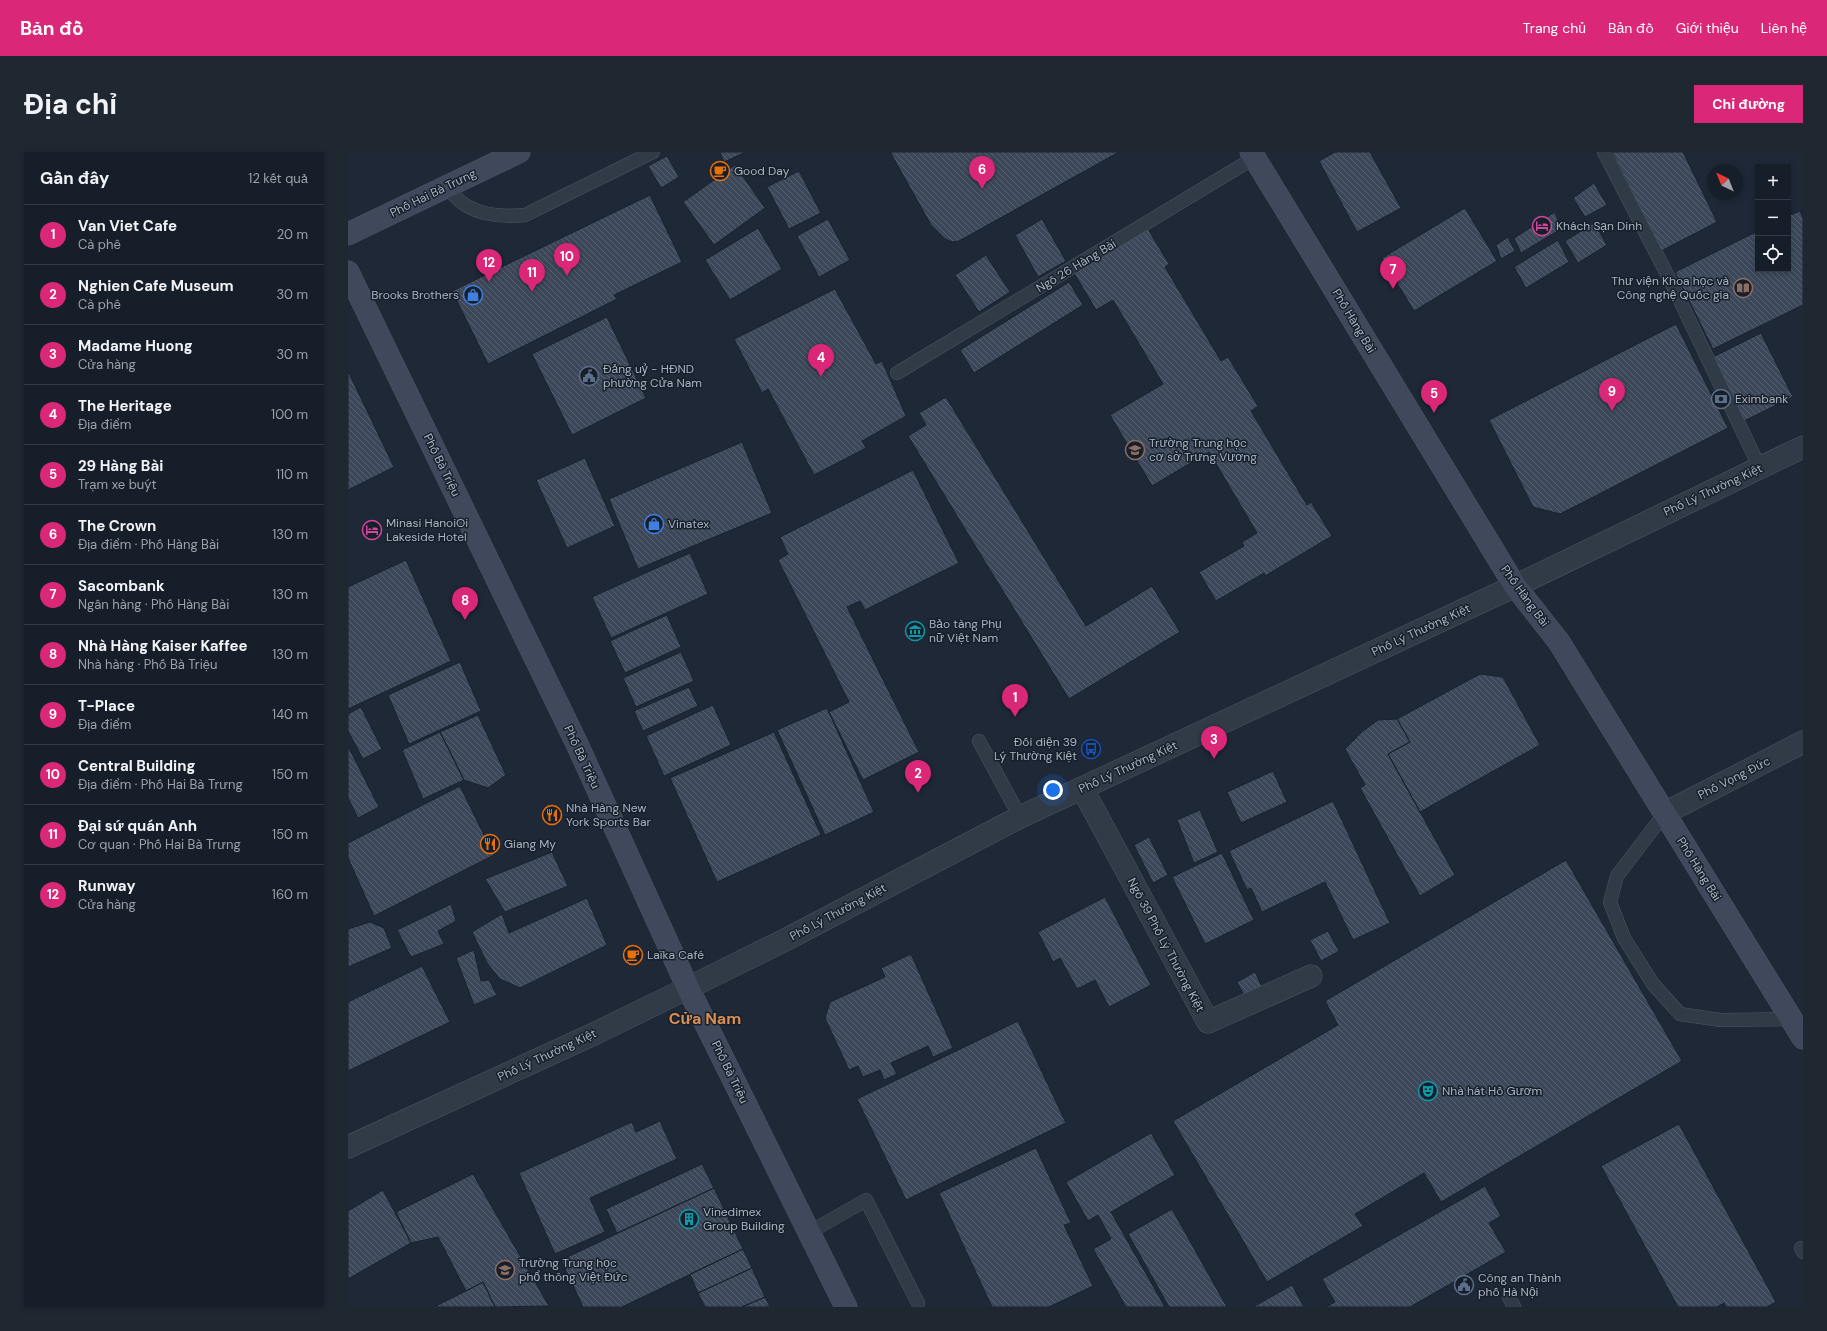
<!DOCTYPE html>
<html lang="vi">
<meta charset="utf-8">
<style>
body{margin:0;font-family:"DM Sans",sans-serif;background:#1f2731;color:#f1f3f6}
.controls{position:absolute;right:12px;top:12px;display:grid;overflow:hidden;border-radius:0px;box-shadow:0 2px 6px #0003}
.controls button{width:36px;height:36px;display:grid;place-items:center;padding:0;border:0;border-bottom:1px solid #353c46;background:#161e29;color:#f1f3f6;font:20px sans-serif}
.compass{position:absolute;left:1359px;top:12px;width:36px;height:36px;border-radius:50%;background:#161e29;box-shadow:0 2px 6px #0003;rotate:317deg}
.you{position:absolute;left:705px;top:638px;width:14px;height:14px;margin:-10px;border:3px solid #fff;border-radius:50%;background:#1a73e8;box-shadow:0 0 0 6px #1a73e833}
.badge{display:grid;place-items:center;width:26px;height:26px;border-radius:50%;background:#db2777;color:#fff;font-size:13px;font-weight:700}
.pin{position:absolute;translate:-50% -33px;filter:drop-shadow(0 1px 2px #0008)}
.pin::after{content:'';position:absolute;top:21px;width:14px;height:12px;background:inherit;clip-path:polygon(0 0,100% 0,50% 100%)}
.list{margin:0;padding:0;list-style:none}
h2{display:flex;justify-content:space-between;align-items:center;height:52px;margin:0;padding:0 16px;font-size:17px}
h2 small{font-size:13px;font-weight:400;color:#9ea2a8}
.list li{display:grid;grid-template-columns:26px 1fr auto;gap:12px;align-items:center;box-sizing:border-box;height:60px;padding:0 16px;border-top:1px solid #353c46}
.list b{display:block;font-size:15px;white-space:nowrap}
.list p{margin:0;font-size:13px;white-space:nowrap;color:#9ea2a8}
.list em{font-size:13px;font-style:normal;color:#9ea2a8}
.icon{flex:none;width:22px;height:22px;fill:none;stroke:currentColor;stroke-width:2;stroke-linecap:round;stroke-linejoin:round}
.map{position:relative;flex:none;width:1455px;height:1155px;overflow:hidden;border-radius:0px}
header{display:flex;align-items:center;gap:24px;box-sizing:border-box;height:56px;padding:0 20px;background:#db2777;color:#fff}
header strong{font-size:19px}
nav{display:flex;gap:22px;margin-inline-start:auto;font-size:14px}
.intro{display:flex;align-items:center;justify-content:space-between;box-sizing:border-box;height:96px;padding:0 24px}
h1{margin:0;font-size:28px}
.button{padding:10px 18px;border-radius:0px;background:#db2777;color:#fff;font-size:14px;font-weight:700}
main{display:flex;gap:24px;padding:0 24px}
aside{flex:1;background:#161e29;border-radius:0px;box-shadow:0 2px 6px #0003}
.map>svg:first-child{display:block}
</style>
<header>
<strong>Bản đồ</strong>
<nav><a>Trang chủ</a><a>Bản đồ</a><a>Giới thiệu</a><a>Liên hệ</a></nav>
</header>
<div class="intro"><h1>Địa chỉ</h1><a class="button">Chỉ đường</a></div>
<main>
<aside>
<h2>Gần đây<small>12 kết quả</small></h2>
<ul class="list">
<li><span class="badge">1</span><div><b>Van Viet Cafe</b><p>Cà phê</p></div><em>20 m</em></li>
<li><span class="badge">2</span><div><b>Nghien Cafe Museum</b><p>Cà phê</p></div><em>30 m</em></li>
<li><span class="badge">3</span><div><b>Madame Huong</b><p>Cửa hàng</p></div><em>30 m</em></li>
<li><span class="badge">4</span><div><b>The Heritage</b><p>Địa điểm</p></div><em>100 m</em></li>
<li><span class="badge">5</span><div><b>29 Hàng Bài</b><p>Trạm xe buýt</p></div><em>110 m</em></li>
<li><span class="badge">6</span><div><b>The Crown</b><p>Địa điểm · Phố Hàng Bài</p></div><em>130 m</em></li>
<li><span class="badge">7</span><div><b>Sacombank</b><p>Ngân hàng · Phố Hàng Bài</p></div><em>130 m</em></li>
<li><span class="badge">8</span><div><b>Nhà Hàng Kaiser Kaffee</b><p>Nhà hàng · Phố Bà Triệu</p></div><em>130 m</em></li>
<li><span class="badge">9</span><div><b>T-Place</b><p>Địa điểm</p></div><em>140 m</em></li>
<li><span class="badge">10</span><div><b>Central Building</b><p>Địa điểm · Phố Hai Bà Trưng</p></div><em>150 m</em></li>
<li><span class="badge">11</span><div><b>Đại sứ quán Anh</b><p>Cơ quan · Phố Hai Bà Trưng</p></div><em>150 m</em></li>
<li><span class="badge">12</span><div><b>Runway</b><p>Cửa hàng</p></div><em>160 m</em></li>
</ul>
</aside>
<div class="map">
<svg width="1455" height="1155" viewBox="0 0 1455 1155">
<defs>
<pattern id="building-back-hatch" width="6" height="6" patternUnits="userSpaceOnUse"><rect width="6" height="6" fill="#3c485a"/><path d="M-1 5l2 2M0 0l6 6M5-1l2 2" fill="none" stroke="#566070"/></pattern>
</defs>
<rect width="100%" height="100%" fill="#1e2837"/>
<path fill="url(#building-back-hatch)" stroke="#19212e" d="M 372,0 L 398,0 L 376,10 Z
M 542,0 L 771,0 L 611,89 L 605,90 L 597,87 L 583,73 Z
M 987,0 L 1022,0 L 1053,56 L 1009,80 L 971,9 Z
M 1264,0 L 1335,0 L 1369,70 L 1313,99 Z
M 319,4 L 331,25 L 313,36 L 300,14 Z
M 387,13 L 417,56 L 366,93 L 335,50 Z
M 451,19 L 473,61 L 441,77 L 419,35 Z
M 1246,31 L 1259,53 L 1237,65 L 1225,46 Z
M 302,43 L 334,110 L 266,143 L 269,147 L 140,212 L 104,139 Z
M 1117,56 L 1149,109 L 1066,159 L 1034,106 Z
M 1452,59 L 1455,66 L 1455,153 L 1365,197 L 1327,120 L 1410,79 L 1410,117 L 1440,117 L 1440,64 Z
M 1207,60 L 1213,77 L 1173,101 L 1166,86 Z
M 480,67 L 502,108 L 471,125 L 449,84 Z
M 694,67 L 718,109 L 690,125 L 667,83 Z
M 1246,71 L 1259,93 L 1230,111 L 1217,89 Z
M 410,76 L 434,117 L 382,148 L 357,108 Z
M 800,77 L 821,112 L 817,115 L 873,209 L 880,205 L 910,254 L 903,259 L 959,353 L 963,350 L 984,384 L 917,424 L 916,421 L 868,449 L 851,420 L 896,394 L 894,390 L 909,381 L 861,300 L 804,334 L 762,263 L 815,232 L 765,148 L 748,158 L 726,121 Z
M 1160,85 L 1167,99 L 1153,107 L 1148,93 Z
M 1210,88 L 1221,110 L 1178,136 L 1166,115 Z
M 638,103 L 662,140 L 631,160 L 607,123 Z
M 721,130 L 735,153 L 626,221 L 612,198 Z
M 487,137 L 528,212 L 534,209 L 558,264 L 514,289 L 518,296 L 466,323 L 420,237 L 414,241 L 386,187 Z
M 259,165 L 298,246 L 224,283 L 184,202 Z
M 1328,172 L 1380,276 L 1212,362 L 1185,355 L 1141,268 Z
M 1413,181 L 1445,245 L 1396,269 L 1365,205 Z
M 0,219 L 46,315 L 0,338 Z
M 598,245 L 738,474 L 804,434 L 832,480 L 721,547 L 560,284 L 578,273 L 571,261 Z
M 394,290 L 424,361 L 290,417 L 261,347 Z
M 237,306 L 267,374 L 219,396 L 188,328 Z
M 565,318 L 611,411 L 517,458 L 512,449 L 499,455 L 571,600 L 515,628 L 481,560 L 501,550 L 430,408 L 440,402 L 432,385 Z
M 342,401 L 360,442 L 263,486 L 244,445 Z
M 58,408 L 103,509 L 0,557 L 0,435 Z
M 319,463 L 333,495 L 277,521 L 262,489 Z
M 333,500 L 346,529 L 288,555 L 275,526 Z
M 112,510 L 133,559 L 61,592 L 40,543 Z
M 1132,522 L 1155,525 L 1192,593 L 1072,660 L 1040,602 L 1062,590 L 1049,567 Z
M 341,535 L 350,554 L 295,579 L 286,559 Z
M 365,553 L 383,593 L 316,624 L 298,584 Z
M 13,555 L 34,597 L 15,607 L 0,579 L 0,562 Z
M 479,556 L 526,660 L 477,683 L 429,578 Z
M 130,563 L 158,623 L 140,636 L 116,628 L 92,580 Z
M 1049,567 L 1062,590 L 1040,602 L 1107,723 L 1072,744 L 1012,636 L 1017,633 L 997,597 L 1015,579 L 1030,568 Z
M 92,580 L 116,628 L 75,647 L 54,598 Z
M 426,580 L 473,683 L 369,730 L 322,626 Z
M 0,594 L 31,655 L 10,666 L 0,646 Z
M 925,619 L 939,650 L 893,671 L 879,640 Z
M 112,634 L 146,703 L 26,764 L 0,706 L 0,691 Z
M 985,649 L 1042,771 L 1005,788 L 977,730 L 914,760 L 903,736 L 899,738 L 881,699 Z
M 852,658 L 870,700 L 846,711 L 829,668 Z
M 801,685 L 820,723 L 805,731 L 786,693 Z
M 204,700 L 220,734 L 157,760 L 137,727 Z
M 874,701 L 906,768 L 857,792 L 824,725 Z
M 1218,708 L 1334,909 L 1093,1050 L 1076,1021 L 1007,1062 L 1015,1074 L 919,1130 L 825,969 L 990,873 L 977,849 Z
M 757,745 L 803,833 L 761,855 L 747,828 L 729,837 L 712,806 L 705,810 L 690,780 Z
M 239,746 L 259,793 L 172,836 L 152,827 L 139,811 L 124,780 L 154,762 L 161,781 Z
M 103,752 L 108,769 L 90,779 L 96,792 L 63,805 L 49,778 Z
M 22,770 L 36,776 L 44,796 L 0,815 L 0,777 Z
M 980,779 L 991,799 L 973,809 L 962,788 Z
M 126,798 L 133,829 L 141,828 L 149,843 L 126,853 L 108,806 Z
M 563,802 L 605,896 L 585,905 L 580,894 L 543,911 L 549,922 L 536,928 L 532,918 L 515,925 L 510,914 L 501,918 L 477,866 L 482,850 L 537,825 L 533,816 Z
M 74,814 L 102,870 L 0,919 L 0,850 Z
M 907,820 L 917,841 L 899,849 L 889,830 Z
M 670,869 L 718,971 L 558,1048 L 509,947 Z
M 312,969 L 329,1007 L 242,1046 L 257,1080 L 207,1102 L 171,1021 L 284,970 L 288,980 Z
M 1331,972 L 1428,1150 L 1419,1155 L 1378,1155 L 1376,1151 L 1369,1155 L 1330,1155 L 1253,1014 Z
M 803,981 L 827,1023 L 763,1060 L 817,1155 L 778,1155 L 745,1097 L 763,1087 L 750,1063 L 740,1069 L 718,1030 Z
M 688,996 L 723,1071 L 716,1073 L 745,1134 L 701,1155 L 644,1155 L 591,1041 Z
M 354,1012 L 366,1036 L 269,1081 L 258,1057 Z
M 125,1022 L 201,1154 L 147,1155 L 135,1130 L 118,1139 L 90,1085 L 63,1091 L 48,1060 Z
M 1137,1034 L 1153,1064 L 1141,1071 L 1158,1100 L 1062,1155 L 978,1155 L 987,1150 L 974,1127 Z
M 366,1036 L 395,1097 L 274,1155 L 235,1155 L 213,1108 Z
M 35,1038 L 63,1091 L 0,1127 L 0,1059 Z
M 824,1057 L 879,1155 L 821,1155 L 780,1082 Z
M 395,1097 L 404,1116 L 350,1141 L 342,1122 Z
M 404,1116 L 417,1145 L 394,1155 L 357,1155 L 350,1141 Z
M 135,1130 L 147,1155 L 86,1155 L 118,1139 Z
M 944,1133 L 956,1155 L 905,1155 Z
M 417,1145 L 422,1155 L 394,1155 Z"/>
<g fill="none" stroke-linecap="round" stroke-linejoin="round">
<g stroke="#4f5766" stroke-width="14">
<path id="service" d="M 1256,0 L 1325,134 L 1412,316
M 98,35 C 104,41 111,50 119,54 C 136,64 157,65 177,63 L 305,0
M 549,221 L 906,6
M 631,589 L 672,665
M 1317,661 L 1269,724 L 1262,750 L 1276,786 L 1305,832 L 1332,862 L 1372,868 L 1443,867
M 462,1080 L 518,1048 L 570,1151
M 1453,1096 L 1455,1100
M 1161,1145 L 1166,1155"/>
</g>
<g stroke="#4f5766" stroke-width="23">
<path id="minor" d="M 734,636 L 860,870 L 963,824
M 1317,661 L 1455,590"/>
</g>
<g stroke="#4f5766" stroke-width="23">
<path id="tertiary" d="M 0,995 L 248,881 L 340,836 L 439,787 L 672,665 L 1167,434 L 1455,295"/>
</g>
<g stroke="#4f5766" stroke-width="23">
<path id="secondary" d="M 903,0 L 1167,434 L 1211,490 L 1455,886
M 0,82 L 171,0
M 0,120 L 229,592 L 340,836 L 498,1155"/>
</g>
<use href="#service" stroke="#313a47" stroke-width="13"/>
<use href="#minor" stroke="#313a47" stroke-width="22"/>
<use href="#tertiary" stroke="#313a47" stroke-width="22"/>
<use href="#secondary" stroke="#3f495b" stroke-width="22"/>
</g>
<defs>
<g id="cafe-ring" transform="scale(1)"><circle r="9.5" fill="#171f2b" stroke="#e8710a" stroke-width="1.5"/><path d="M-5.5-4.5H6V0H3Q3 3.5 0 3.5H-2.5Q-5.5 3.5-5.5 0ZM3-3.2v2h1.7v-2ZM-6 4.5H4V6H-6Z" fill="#e8710a"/></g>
<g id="hotel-ring" transform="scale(1)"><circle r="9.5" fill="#171f2b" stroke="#d1479c" stroke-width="1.5"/><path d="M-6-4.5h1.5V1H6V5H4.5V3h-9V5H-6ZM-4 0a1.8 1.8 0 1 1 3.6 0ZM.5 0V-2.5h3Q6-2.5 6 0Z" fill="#d1479c"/></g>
<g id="library-ring" transform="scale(1)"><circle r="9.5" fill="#171f2b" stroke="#8d6e63" stroke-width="1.5"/><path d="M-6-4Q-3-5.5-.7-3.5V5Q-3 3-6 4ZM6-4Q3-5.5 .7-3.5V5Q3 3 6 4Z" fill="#8d6e63"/></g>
<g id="shop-ring" transform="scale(1)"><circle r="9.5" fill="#171f2b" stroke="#3f7fe0" stroke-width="1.5"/><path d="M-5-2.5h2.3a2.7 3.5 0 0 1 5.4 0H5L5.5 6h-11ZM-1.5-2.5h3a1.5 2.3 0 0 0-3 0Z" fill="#3f7fe0"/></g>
<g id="civic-ring" transform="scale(1)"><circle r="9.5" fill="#171f2b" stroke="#5c6f8a" stroke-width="1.5"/><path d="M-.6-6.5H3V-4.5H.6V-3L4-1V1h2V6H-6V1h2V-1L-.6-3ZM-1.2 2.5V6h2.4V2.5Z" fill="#5c6f8a"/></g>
<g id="bank-ring" transform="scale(1)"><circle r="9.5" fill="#171f2b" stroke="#5c6f8a" stroke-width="1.5"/><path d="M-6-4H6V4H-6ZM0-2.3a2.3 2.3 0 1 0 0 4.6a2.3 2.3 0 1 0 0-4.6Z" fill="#5c6f8a"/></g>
<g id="school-ring" transform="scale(1)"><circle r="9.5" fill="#171f2b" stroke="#8d6e63" stroke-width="1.5"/><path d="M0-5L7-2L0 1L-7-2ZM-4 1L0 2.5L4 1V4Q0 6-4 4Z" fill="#8d6e63"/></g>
<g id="museum-ring" transform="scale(1)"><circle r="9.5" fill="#171f2b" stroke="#0f9aa8" stroke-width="1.5"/><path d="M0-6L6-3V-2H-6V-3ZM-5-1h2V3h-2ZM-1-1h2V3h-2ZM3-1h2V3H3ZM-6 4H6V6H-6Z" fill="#0f9aa8"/></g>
<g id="bus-ring" transform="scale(1)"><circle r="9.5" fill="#171f2b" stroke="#1a4fb4" stroke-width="1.5"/><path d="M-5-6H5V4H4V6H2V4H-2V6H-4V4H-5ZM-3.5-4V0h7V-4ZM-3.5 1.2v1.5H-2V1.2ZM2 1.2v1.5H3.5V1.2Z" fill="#1a4fb4"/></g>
<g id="restaurant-ring" transform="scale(1)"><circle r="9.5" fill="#171f2b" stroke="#e8710a" stroke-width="1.5"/><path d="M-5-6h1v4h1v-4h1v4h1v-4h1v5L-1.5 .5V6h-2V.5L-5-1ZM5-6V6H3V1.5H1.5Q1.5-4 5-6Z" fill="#e8710a"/></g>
<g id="theatre-ring" transform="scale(1)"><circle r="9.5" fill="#171f2b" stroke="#0f9aa8" stroke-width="1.5"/><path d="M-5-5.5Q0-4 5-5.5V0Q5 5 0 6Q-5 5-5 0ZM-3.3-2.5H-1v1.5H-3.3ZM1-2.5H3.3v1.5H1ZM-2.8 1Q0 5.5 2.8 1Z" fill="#0f9aa8"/></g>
<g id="building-ring" transform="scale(1)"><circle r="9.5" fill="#171f2b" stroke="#0f9aa8" stroke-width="1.5"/><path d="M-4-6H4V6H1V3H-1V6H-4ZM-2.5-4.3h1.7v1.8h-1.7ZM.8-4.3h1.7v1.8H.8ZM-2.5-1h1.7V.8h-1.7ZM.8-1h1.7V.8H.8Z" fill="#0f9aa8"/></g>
</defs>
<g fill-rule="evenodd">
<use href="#cafe-ring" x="372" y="19"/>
<use href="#hotel-ring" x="1194" y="74"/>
<use href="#library-ring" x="1395" y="136"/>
<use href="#shop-ring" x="125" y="143"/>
<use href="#civic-ring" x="241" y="224"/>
<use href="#bank-ring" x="1373" y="247"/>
<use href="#school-ring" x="787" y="298"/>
<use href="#shop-ring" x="306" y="372"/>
<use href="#hotel-ring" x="24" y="378"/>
<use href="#museum-ring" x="567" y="479"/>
<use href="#bus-ring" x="743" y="597"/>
<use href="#restaurant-ring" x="204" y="663"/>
<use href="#restaurant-ring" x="142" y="692"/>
<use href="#cafe-ring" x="285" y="803"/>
<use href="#theatre-ring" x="1080" y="939"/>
<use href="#building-ring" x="341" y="1067"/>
<use href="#school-ring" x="157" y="1118"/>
<use href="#civic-ring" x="1116" y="1133"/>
</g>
<g text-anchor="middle" stroke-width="3" stroke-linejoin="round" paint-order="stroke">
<g font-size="12" fill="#abb4c5" stroke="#171f2b" text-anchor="start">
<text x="386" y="23">Good Day</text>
<text x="1208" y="78">Khách Sạn Dinh</text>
<text x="1381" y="133" text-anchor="end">Thư viện Khoa học và<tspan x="1381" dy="14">Công nghệ Quốc gia</tspan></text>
<text x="111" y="147" text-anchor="end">Brooks Brothers</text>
<text x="255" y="221">Đảng uỷ - HĐND<tspan x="255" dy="14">phường Cửa Nam</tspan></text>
<text x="1387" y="251">Eximbank</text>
<text x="801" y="295">Trường Trung học<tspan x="801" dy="14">cơ sở Trưng Vương</tspan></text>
<text x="38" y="375">Minasi HanoiOi<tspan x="38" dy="14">Lakeside Hotel</tspan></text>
<text x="320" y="376">Vinatex</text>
<text x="581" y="476">Bảo tàng Phụ<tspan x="581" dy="14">nữ Việt Nam</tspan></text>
<text x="729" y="594" text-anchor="end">Đối diện 39<tspan x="729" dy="14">Lý Thường Kiệt</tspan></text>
<text x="218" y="660">Nhà Hàng New<tspan x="218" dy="14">York Sports Bar</tspan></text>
<text x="156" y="696">Giang My</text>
<text x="299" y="807">Laïka Café</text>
<text x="1094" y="943">Nhà hát Hồ Gươm</text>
<text x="355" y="1064">Vinedimex<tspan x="355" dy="14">Group Building</tspan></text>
<text x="171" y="1115">Trường Trung học<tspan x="171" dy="14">phổ thông Việt Đức</tspan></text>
<text x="1130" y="1130">Công an Thành<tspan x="1130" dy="14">phố Hà Nội</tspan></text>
</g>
<g font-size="12" fill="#abb4c5" stroke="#171f2b">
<text transform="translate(85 41) rotate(-26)" y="4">Phố Hai Bà Trưng</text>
<text transform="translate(728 114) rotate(-31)" y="4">Ngõ 26 Hàng Bài</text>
<text transform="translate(1006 169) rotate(59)" y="4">Phố Hàng Bài</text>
<text transform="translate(94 313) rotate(64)" y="4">Phố Bà Triệu</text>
<text transform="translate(1365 338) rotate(-25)" y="4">Phố Lý Thường Kiệt</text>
<text transform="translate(1177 444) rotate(54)" y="4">Phố Hàng Bài</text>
<text transform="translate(1073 478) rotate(-25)" y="4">Phố Lý Thường Kiệt</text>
<text transform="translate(234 605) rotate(65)" y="4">Phố Bà Triệu</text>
<text transform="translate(780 615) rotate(-25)" y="4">Phố Lý Thường Kiệt</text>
<text transform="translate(1386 626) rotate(-27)" y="4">Phố Vọng Đức</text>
<text transform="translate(1351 717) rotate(58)" y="4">Phố Hàng Bài</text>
<text transform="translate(490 760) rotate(-28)" y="4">Phố Lý Thường Kiệt</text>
<text transform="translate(818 793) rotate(62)" y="4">Ngõ 39 Phố Lý Thường Kiệt</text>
<text transform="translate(199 903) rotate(-25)" y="4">Phố Lý Thường Kiệt</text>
<text transform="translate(382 920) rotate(64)" y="4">Phố Bà Triệu</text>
</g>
<g font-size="16" font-weight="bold" fill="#d98f52" stroke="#171f2b">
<text x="357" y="872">Cửa Nam</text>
</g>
</g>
</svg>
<div class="controls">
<button>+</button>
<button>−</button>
<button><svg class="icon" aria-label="locate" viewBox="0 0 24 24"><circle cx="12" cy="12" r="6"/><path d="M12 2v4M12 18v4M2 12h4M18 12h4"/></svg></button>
</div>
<svg class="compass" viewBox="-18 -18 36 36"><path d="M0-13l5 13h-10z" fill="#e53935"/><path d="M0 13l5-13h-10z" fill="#9ea2a8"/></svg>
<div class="you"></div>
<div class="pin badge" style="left:667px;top:565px">1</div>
<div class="pin badge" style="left:570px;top:641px">2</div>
<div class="pin badge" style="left:866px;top:607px">3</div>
<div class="pin badge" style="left:473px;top:225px">4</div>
<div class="pin badge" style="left:1086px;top:261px">5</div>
<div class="pin badge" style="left:634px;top:37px">6</div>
<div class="pin badge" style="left:1045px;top:137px">7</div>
<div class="pin badge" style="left:117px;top:468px">8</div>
<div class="pin badge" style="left:1264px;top:259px">9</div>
<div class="pin badge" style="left:219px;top:124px">10</div>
<div class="pin badge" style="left:184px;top:140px">11</div>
<div class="pin badge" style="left:141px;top:130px">12</div>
</div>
</main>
